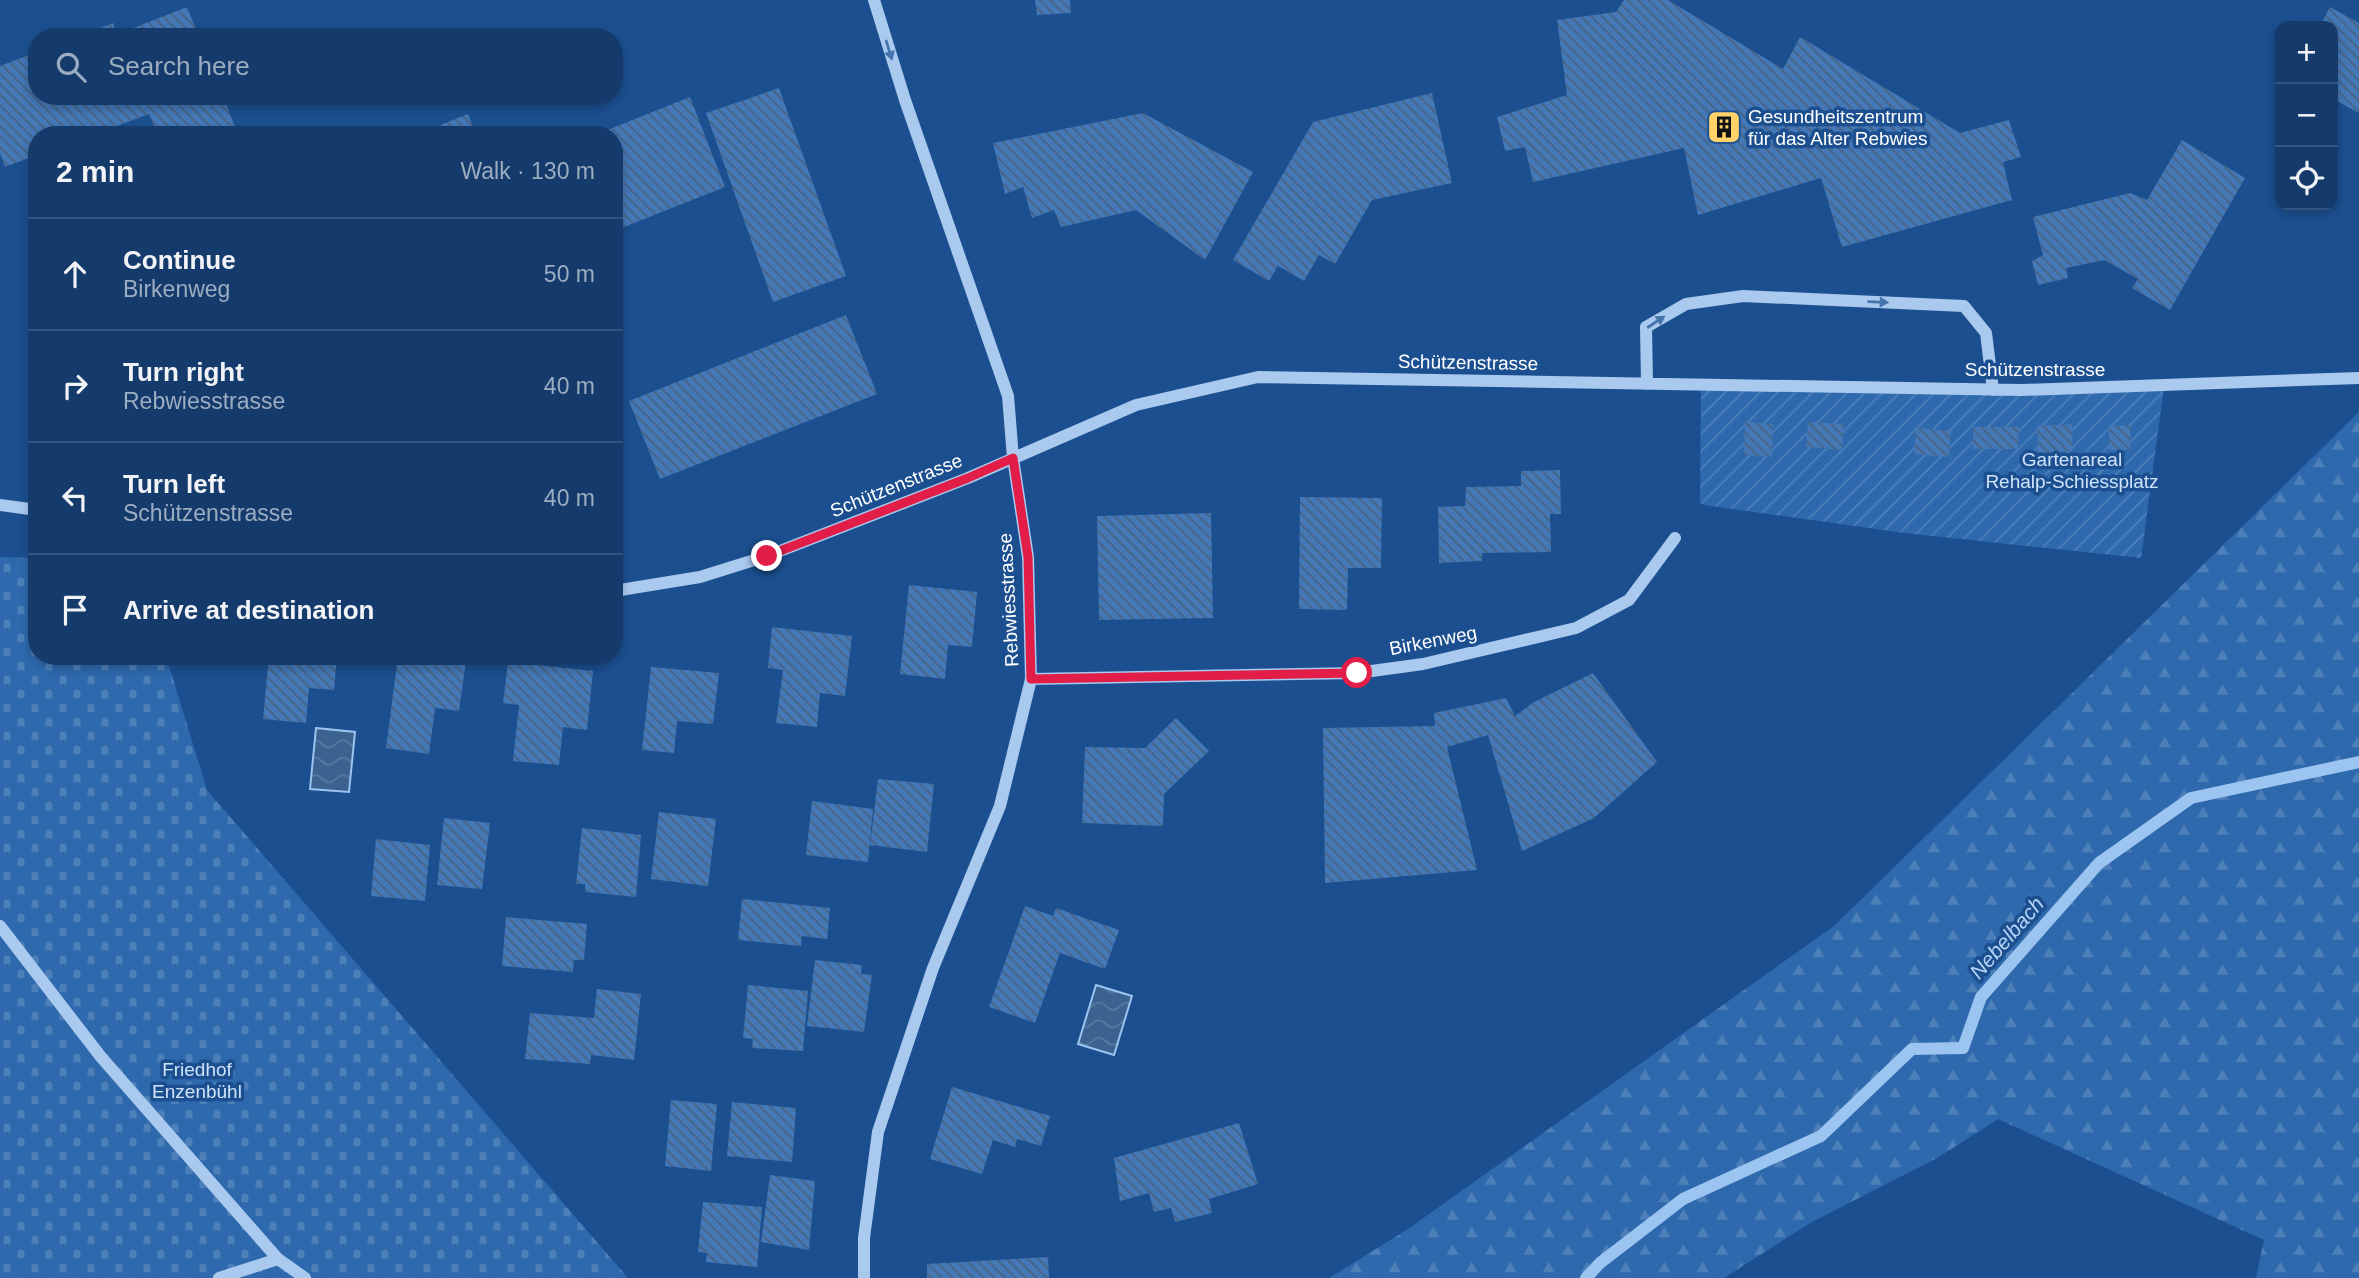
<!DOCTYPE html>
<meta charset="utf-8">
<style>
body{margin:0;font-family:Helvetica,sans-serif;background:#214673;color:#f1f3f6}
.controls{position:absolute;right:21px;top:21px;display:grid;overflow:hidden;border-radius:14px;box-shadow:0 4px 10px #0003}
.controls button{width:63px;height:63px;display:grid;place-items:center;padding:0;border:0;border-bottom:2px solid #33557e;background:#143b6b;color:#f1f3f6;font:35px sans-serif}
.stop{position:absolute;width:21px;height:21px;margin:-16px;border:5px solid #e11d48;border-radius:50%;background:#fff}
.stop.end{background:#e11d48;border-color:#fff;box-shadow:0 2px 7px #0008}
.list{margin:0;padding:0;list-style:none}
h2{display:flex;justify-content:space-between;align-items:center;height:91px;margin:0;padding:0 28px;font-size:30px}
h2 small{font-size:23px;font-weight:400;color:#9dadc1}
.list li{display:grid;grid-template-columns:46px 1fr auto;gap:21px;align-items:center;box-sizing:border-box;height:112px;padding:0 28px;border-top:2px solid #33557e}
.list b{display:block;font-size:26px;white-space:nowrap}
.list p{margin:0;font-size:23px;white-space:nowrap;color:#9dadc1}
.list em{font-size:23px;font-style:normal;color:#9dadc1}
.icon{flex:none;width:38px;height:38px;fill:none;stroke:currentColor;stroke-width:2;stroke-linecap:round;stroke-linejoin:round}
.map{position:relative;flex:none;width:2359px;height:1278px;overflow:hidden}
.search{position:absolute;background:#143b6b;box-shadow:0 4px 10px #0003;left:28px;top:28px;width:595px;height:77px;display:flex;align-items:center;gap:18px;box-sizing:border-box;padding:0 24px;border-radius:28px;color:#9dadc1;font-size:26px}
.panel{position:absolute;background:#143b6b;box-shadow:0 4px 10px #0003;left:28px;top:126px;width:595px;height:539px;border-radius:28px}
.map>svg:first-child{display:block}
</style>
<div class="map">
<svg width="2359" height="1278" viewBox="0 0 2359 1278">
<defs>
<pattern id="forest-firs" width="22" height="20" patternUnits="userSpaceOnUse" patternTransform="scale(1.75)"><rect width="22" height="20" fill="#2e69ad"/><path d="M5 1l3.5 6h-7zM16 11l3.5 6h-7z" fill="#4d80b9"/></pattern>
<pattern id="cemetery-stones" width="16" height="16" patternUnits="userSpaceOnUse" patternTransform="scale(1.75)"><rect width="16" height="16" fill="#2e69ad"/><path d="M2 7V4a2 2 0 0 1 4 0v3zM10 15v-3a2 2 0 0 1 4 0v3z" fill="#4d80b9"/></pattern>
<pattern id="garden-furrows" width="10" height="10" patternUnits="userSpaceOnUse" patternTransform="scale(1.75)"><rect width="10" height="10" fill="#2e69ad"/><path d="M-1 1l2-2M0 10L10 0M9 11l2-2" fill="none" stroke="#4d80b9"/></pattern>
<pattern id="water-waves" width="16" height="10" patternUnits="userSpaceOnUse" patternTransform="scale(1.75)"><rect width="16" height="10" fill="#3c6290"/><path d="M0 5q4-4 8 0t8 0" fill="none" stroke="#597aa1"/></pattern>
<pattern id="building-back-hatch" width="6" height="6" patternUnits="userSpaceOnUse" patternTransform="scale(1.75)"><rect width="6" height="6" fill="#4478b7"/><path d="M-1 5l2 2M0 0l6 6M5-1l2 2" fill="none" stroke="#486282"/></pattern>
</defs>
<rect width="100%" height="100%" fill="#1b4f8f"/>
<path fill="url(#forest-firs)" d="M 2359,412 L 2359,1278 L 2256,1278 L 2264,1240 L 1998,1119 L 1939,1157 L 1810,1223 L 1724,1278 L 1329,1278 L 1408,1229 L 1834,926 Z"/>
<path fill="url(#cemetery-stones)" d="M 0,557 L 37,558 L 37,656 L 166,656 L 207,790 L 628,1278 L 0,1278 Z"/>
<path fill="url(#garden-furrows)" d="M 1701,385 L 2164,387 L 2141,558 L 1904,533 L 1704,505 L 1700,503 Z"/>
<path fill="url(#water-waves)" stroke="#9cc4f0" stroke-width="2" d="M 316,728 L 355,732 L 349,792 L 310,789 Z
M 1096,985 L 1132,996 L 1114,1055 L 1078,1044 Z"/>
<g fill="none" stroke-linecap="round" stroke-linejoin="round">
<path stroke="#9cc4f0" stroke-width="12" d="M 1586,1278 L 1600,1263 L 1683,1199 L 1821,1136 L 1912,1049 L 1963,1048 L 1981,997 L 2099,863 L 2191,798 L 2359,762"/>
</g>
<path fill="url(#building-back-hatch)" d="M 1035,0 L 1070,0 L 1071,13 L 1037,15 Z
M 1624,0 L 1668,0 L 1783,69 L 1800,37 L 1960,133 L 2009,120 L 2021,157 L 2003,162 L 2012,200 L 1842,247 L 1821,178 L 1698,215 L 1684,148 L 1533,182 L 1525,147 L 1505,151 L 1497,117 L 1567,95 L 1557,20 L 1616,12 Z
M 187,7 L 199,37 L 134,37 L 131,29 Z
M 2330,7 L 2359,23 L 2359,113 L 2333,99 L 2333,26 L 2320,26 Z
M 113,23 L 118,37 L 78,37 L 78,36 Z
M 37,52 L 37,96 L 223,96 L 238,135 L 158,135 L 149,114 L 92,135 L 37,135 L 37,155 L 5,167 L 0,153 L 0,66 Z
M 779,88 L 846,276 L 773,302 L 706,113 Z
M 1432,93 L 1452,183 L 1372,200 L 1335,264 L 1319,255 L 1304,281 L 1278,266 L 1269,281 L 1233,260 L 1313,122 Z
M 690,97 L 725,187 L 614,231 L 614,135 L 595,135 Z
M 1143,113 L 1253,172 L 1205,260 L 1136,210 L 1061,227 L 1054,210 L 1032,218 L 1023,187 L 1005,194 L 993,143 Z
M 468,114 L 476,135 L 415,135 Z
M 2182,140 L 2245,178 L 2170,310 L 2132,288 L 2138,279 L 2104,260 L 2066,268 L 2068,278 L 2038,285 L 2032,261 L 2043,255 L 2033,217 L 2130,193 L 2147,200 Z
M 846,315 L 877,394 L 660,479 L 629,401 Z
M 1745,422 L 1773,424 L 1772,457 L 1744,455 Z
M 1808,422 L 1844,424 L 1842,450 L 1806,447 Z
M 2072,424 L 2073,451 L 2038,453 L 2037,426 Z
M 2109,425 L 2131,426 L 2130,450 L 2109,450 Z
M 1973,427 L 2019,427 L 2018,449 L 1973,449 Z
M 1916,428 L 1951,431 L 1949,457 L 1914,454 Z
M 1560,470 L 1561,514 L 1550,514 L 1551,552 L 1482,553 L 1482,561 L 1439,563 L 1438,507 L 1465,506 L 1466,487 L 1521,486 L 1521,471 Z
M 1300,497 L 1382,498 L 1381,568 L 1348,568 L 1347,610 L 1299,609 Z
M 1211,513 L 1213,618 L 1099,620 L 1097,516 Z
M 909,585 L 977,592 L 972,647 L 948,645 L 945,679 L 900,674 Z
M 772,627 L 852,636 L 845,696 L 820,693 L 817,727 L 776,723 L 783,670 L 768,668 Z
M 269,656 L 337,656 L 334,690 L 309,688 L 306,723 L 263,719 Z
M 398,656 L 431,656 L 466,661 L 459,711 L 435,708 L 429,754 L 386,748 Z
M 508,662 L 593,671 L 587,730 L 563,727 L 559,765 L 513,761 L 519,705 L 503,703 Z
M 651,667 L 719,673 L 713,724 L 677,721 L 674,753 L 642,750 Z
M 1593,673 L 1657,762 L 1594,818 L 1522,851 L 1488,735 L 1447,747 L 1477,870 L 1325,883 L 1323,728 L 1435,726 L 1434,713 L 1506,698 L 1515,716 L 1534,702 Z
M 1176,718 L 1209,751 L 1164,794 L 1163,826 L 1082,823 L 1085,747 L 1145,748 Z
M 878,779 L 934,784 L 927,852 L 870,845 Z
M 812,801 L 873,809 L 868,862 L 806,855 Z
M 659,812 L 716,819 L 708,886 L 651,879 Z
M 444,818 L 490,823 L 482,889 L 437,885 Z
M 582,828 L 641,835 L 636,897 L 585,892 L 585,884 L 576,884 Z
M 376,839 L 430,845 L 425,901 L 371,896 Z
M 742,899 L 830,908 L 827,939 L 802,936 L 801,946 L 738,940 Z
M 1025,906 L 1053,916 L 1056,908 L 1119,930 L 1105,969 L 1060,953 L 1035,1023 L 989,1007 Z
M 506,917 L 587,924 L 584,960 L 574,960 L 573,972 L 502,966 Z
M 815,960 L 862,965 L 861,974 L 872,975 L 864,1032 L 807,1026 Z
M 748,985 L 808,991 L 803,1051 L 752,1048 L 753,1039 L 743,1038 Z
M 597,989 L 641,994 L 634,1060 L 591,1055 L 590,1064 L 525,1059 L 530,1013 L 594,1018 Z
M 952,1087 L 1050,1116 L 1041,1146 L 1017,1139 L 1015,1147 L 993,1140 L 982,1174 L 930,1159 Z
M 671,1100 L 717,1104 L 711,1171 L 665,1166 Z
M 732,1102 L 796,1108 L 792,1162 L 727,1156 Z
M 1239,1123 L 1258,1184 L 1209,1199 L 1212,1213 L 1175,1222 L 1171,1208 L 1154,1212 L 1149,1193 L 1120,1201 L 1114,1158 Z
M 770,1175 L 815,1181 L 809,1250 L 761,1242 Z
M 703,1202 L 762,1207 L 757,1267 L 706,1262 L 707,1253 L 698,1252 Z
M 1048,1257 L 1049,1278 L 927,1278 L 927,1264 Z"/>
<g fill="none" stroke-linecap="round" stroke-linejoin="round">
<path stroke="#a9c9ee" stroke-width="12" d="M 1647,384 L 1646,327 L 1686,304 L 1743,296 L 1964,306 L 1986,333 L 1993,390
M 0,505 L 37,510
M 614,591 L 700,577 L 767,556 L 968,478 L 1136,405 L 1258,377 L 2022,390 L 2359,378
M 1031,679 L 1357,673 L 1423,664 L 1576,628 L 1629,600 L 1675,538
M 0,926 L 101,1057 L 278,1259
M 219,1278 L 278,1259 L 305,1278
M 864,1278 L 864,1238 L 878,1132 L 933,968 L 1000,806 L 1031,679 L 1028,557 L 1013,458 L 1008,396 L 905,100 L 874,0"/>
</g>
<defs><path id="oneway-solid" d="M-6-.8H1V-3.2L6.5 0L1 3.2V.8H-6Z" transform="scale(1.75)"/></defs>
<g fill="#4674ac">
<use href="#oneway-solid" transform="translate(889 50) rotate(73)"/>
<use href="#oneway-solid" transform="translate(1878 302) rotate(2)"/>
<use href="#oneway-solid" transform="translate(1656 322) rotate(-33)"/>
</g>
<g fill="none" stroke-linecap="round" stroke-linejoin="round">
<path stroke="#e11d48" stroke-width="9" d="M 767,556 L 968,478 L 1013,458 L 1028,557 L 1031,679 L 1357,673"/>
</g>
<defs>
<g id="building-square" transform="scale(1.75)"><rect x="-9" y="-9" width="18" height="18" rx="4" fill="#ffd166" stroke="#1b4f8f"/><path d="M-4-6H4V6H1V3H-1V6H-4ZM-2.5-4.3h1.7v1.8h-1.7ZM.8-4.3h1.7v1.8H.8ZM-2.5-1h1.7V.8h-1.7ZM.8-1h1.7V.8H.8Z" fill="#111"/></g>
</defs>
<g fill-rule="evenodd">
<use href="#building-square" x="1724" y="127"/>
</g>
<g text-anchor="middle" stroke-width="7" stroke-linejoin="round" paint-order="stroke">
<g font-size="19" fill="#fff" stroke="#1b4f8f" text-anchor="start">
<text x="1748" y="123">Gesundheitszentrum<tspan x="1748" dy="22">für das Alter Rebwies</tspan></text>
</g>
<g font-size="19" fill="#fff" stroke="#1b4f8f">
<text transform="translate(1468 362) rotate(1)" y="7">Schützenstrasse</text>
<text x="2035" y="376">Schützenstrasse</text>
<text transform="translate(896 485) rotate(-22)" y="7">Schützenstrasse</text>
<text transform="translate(1008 600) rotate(-93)" y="7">Rebwiesstrasse</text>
<text transform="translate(1433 640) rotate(-11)" y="7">Birkenweg</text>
</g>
<g font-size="19" fill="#cfe3fa" stroke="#1b4f8f">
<text x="2072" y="466">Gartenareal<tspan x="2072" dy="22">Rehalp-Schiessplatz</tspan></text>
<text x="197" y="1076">Friedhof<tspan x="197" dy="22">Enzenbühl</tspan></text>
</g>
<g font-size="21" font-style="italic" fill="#b5d3f5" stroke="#1b4f8f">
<text transform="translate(2007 938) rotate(-49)" y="7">Nebelbach</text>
</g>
</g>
</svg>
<div class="controls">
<button>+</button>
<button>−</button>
<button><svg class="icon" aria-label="locate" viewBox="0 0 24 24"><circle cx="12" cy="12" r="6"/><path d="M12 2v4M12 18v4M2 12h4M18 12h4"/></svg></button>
</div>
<div class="stop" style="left:1357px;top:673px"></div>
<div class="stop end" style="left:767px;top:556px"></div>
<div class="search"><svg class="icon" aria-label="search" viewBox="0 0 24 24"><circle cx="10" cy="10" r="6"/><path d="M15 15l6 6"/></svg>Search here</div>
<section class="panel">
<h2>2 min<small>Walk · 130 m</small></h2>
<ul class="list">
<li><svg class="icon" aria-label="ahead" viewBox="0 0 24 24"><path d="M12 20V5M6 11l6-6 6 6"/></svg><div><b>Continue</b><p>Birkenweg</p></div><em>50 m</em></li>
<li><svg class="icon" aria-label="right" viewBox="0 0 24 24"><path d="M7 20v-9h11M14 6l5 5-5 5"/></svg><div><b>Turn right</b><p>Rebwiesstrasse</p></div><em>40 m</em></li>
<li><svg class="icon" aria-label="left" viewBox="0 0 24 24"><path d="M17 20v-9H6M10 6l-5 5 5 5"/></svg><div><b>Turn left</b><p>Schützenstrasse</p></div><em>40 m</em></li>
<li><svg class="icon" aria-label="arrive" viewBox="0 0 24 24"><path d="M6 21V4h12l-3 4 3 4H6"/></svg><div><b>Arrive at destination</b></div></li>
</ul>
</section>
</div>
